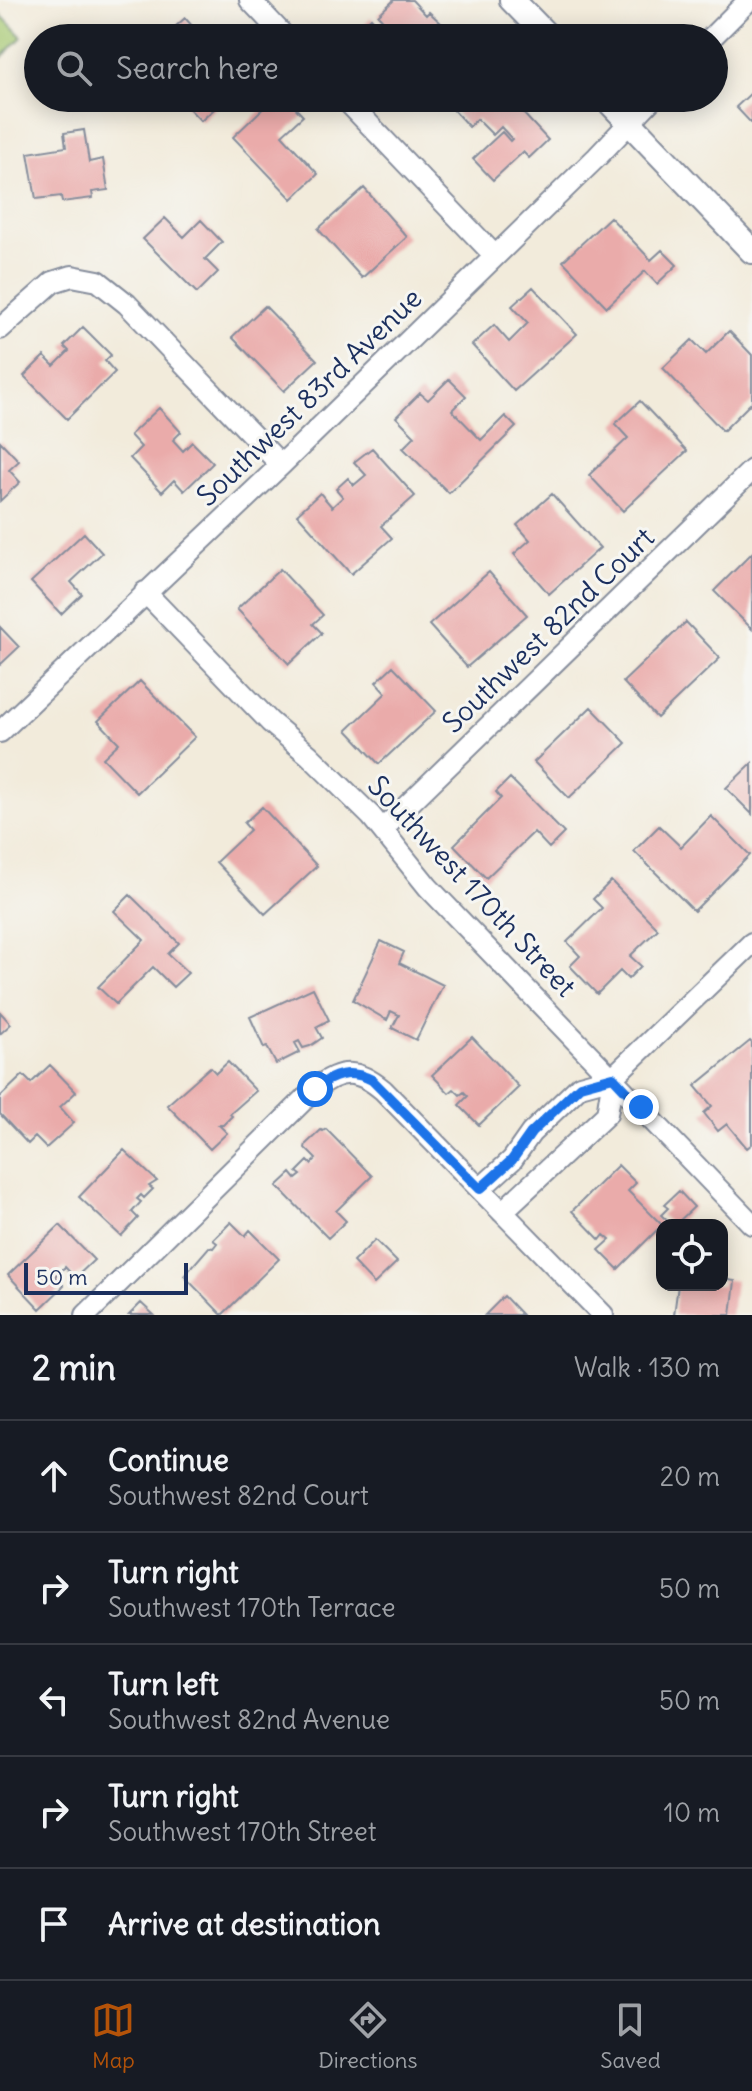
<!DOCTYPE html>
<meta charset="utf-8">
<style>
body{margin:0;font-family:Delius,sans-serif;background:#20242c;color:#f1f3f6}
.controls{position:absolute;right:24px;bottom:24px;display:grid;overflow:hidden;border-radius:16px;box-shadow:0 4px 20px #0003}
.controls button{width:72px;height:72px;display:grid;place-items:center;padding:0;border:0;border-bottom:2px solid #363941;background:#171b24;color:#f1f3f6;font:40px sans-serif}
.scale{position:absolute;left:24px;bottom:20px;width:164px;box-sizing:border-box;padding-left:8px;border:4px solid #1b2f5e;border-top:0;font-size:22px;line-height:28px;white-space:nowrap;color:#1b2f5e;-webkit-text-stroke:6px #f6f6f2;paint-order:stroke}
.stop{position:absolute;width:24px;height:24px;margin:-18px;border:6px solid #1a73e8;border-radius:50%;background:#fff}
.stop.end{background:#1a73e8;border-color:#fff;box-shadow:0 2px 8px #0008}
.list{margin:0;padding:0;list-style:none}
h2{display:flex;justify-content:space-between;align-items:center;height:104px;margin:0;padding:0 32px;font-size:34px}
h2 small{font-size:26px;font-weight:400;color:#9ea1a6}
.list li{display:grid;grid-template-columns:52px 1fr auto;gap:24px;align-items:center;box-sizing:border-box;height:112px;padding:0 32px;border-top:2px solid #363941}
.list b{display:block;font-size:30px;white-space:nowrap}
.list p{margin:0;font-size:26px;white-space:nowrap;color:#9ea1a6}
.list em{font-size:26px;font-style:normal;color:#9ea1a6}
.icon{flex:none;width:44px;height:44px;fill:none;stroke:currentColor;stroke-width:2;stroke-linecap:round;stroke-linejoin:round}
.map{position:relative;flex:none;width:752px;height:1315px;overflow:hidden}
.search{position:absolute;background:#171b24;box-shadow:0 4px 20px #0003;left:24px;right:24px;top:24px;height:88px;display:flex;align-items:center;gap:20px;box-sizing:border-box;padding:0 28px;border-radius:44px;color:#9ea1a6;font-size:30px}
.sheet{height:664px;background:#171b24}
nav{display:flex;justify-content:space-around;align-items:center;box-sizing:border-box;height:112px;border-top:2px solid #363941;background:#171b24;font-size:22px;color:#9ea1a6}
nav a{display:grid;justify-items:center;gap:4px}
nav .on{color:#b45309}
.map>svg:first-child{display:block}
</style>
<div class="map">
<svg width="752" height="1315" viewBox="0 0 752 1315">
<rect width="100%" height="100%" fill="#f6f6f2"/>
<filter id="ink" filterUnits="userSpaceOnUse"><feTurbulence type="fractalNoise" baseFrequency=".0125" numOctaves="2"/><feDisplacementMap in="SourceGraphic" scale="16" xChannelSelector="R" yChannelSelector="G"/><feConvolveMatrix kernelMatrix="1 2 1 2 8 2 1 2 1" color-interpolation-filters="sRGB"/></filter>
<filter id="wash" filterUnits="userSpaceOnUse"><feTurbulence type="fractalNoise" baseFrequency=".006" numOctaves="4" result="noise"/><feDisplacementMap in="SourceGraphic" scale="32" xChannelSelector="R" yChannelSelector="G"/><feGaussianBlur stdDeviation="1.8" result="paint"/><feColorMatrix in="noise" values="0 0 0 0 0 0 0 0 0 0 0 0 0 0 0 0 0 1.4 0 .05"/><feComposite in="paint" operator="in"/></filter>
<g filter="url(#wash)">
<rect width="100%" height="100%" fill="#f2ebdb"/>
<path fill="#a6c871" stroke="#607c68" stroke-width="2" d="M 0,14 L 22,37 L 0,59 Z"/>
<g id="blocks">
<path fill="#eaabaa" d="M 394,0 L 412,0 L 426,15 L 429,12 L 457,38 L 360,38 L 355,33 L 371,18 L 385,33 L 390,28 L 378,15 Z
M 185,18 L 203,38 L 163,38 Z
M 752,92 L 752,124 L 736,107 Z
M 179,98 L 226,98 L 201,121 Z
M 274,98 L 286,98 L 303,116 L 282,135 L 318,174 L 292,199 L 233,137 Z
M 454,98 L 509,98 L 548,140 L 529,158 L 523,152 L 493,180 L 473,159 L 502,132 L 510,141 L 512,139 L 501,127 L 493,135 L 477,119 L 469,127 L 448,104 Z
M 84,130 L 89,162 L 103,159 L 108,190 L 92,192 L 93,198 L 62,202 L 61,196 L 36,199 L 28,153 L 66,147 L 64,133 Z
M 364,188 L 407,237 L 362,278 L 318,229 Z
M 610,217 L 651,260 L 662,250 L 677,265 L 657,284 L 645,271 L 607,307 L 563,261 Z
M 165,218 L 184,237 L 201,220 L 222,242 L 205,259 L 218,272 L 197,293 L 143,239 Z
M 533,287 L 577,334 L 514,391 L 472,345 L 494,325 L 509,342 L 528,323 L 512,306 Z
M 265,306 L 317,360 L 284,391 L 232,337 Z
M 83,327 L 111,355 L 105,361 L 115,372 L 67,419 L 24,376 L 44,356 L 54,366 L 69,351 L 64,346 Z
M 729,331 L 752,355 L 752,402 L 723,431 L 663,368 L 692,340 L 706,354 Z
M 449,379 L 466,396 L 452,410 L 481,440 L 505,416 L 516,427 L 449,493 L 403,448 L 415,436 L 396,417 L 420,393 L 428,400 Z
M 640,401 L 687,451 L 623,511 L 589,475 L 628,438 L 615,424 Z
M 159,408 L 181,432 L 173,440 L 183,451 L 192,442 L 213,463 L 184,491 L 174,480 L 162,492 L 130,458 L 141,447 L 130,435 Z
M 0,441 L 19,461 L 9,470 L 20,482 L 0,501 Z
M 372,448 L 415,496 L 381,526 L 392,538 L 351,574 L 297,514 L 320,493 L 332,507 L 343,497 L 336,489 L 348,478 L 354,485 L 366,475 L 354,462 Z
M 552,494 L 600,548 L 549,594 L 514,554 L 530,540 L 517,525 Z
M 84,533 L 102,553 L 71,582 L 82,594 L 61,614 L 31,582 Z
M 752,553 L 752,629 L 714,591 Z
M 280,569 L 323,615 L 313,624 L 322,633 L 289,664 L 237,609 Z
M 489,572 L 527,615 L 467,667 L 429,625 Z
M 686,622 L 720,658 L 657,718 L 623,682 Z
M 0,627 L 19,647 L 0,665 Z
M 393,666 L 436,711 L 379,764 L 347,730 L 386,693 L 376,682 Z
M 140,681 L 195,737 L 137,793 L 103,758 L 119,743 L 98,721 Z
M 591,707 L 626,743 L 569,798 L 534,762 Z
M 752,763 L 752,814 L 726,788 Z
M 510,778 L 564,833 L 549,848 L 534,832 L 486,878 L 454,845 L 501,798 L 496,792 Z
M 262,807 L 317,866 L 265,914 L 216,862 L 250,830 L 244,823 Z
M 711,816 L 750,855 L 694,911 L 634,851 L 659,826 L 681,847 Z
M 611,881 L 658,929 L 630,956 L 641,966 L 628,979 L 620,971 L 597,994 L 570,966 L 580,956 L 567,942 L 602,908 L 593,899 Z
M 130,895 L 179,943 L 168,954 L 188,973 L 173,987 L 153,967 L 116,1004 L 98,987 L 144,940 L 114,911 Z
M 381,941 L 404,952 L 399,963 L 443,985 L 416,1040 L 392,1028 L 399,1015 L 391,1011 L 387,1020 L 353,1000 Z
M 313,988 L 329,1020 L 316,1027 L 322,1038 L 310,1046 L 303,1048 L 299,1041 L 295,1043 L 300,1052 L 276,1064 L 267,1047 L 264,1048 L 250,1017 Z
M 0,1012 L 11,1024 L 0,1034 Z
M 472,1037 L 519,1087 L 479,1125 L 459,1105 L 468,1096 L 464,1092 L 460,1095 L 454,1089 L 449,1093 L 432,1075 Z
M 750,1041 L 752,1043 L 752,1144 L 747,1148 L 727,1124 L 718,1131 L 704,1113 L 712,1106 L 695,1086 Z
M 228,1062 L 256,1091 L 230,1114 L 232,1116 L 223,1125 L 219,1125 L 227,1133 L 210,1149 L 167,1105 L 210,1067 L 216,1073 Z
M 50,1065 L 76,1092 L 60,1107 L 74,1123 L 46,1148 L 35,1137 L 28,1144 L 0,1114 L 0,1097 L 23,1075 L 31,1083 Z
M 326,1129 L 372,1176 L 336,1211 L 346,1221 L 328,1238 L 277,1186 L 291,1173 L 296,1179 L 301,1175 L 297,1172 L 308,1161 L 311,1164 L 316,1159 L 305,1148 L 306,1144 L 321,1130 L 323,1131 Z
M 124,1150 L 157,1181 L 149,1186 L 153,1189 L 144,1198 L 141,1195 L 137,1199 L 141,1202 L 132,1212 L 138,1218 L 121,1236 L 79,1197 Z
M 618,1165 L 636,1183 L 628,1191 L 662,1225 L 618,1269 L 599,1250 L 610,1240 L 604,1235 L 600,1240 L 572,1211 Z
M 679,1191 L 694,1207 L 675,1225 L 672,1225 L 661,1215 L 668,1208 L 664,1205 Z
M 231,1222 L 245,1236 L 250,1230 L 279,1259 L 222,1315 L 184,1276 L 209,1247 L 213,1248 L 217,1243 L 213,1240 Z
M 60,1225 L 94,1260 L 75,1278 L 65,1267 L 55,1276 L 64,1286 L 40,1309 L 8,1275 Z
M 375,1240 L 397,1262 L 374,1284 L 353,1262 Z
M 722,1279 L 735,1281 L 731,1315 L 674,1315 L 678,1285 L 722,1285 Z
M 504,1296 L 522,1315 L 485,1315 Z
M 141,1303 L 154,1315 L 129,1315 Z"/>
</g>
</g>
<g filter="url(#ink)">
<use href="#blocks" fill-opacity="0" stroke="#868d9c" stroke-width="2"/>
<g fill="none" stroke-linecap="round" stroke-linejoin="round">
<g stroke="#868d9c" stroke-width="24">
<path id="minor" d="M 250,0 L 286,38
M 711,38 L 749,0
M 344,98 L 495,256
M 0,329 L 53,282 L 72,276 L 98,281 L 127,304 L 281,465
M 145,592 L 270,722 L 309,755 L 371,816 L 428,887 L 752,1224
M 0,732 L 281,465 L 597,157 L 653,98
M 383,829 L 752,470
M 480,1189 L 512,1160 L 531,1133 L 580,1086 L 613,1077 L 752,943
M 502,1212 L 607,1114 L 613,1077
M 86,1315 L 315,1089 C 341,1068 358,1069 383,1090 L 603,1315"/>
</g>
<g stroke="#868d9c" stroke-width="28">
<path id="tertiary" d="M 512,0 L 549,38
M 606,98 L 752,251"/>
</g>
<use href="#minor" stroke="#fff" stroke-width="20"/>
<use href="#tertiary" stroke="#fff" stroke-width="24"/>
</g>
</g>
<g fill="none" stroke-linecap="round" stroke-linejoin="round" filter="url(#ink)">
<path stroke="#1a73e8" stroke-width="10" d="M 315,1089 C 333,1074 350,1069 372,1080 L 480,1189 L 512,1160 L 531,1133 L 580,1086 L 613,1077 L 641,1107"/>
</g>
<g text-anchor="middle" stroke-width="6" stroke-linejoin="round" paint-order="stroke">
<g font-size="28" fill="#1b2f5e" stroke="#f6f6f2">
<text transform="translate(309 397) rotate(-44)" y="10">Southwest 83rd Avenue</text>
<text transform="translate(548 630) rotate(-44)" y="10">Southwest 82nd Court</text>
<text transform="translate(472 886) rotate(47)" y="10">Southwest 170th Street</text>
</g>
</g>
</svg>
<div class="controls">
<button><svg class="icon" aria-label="locate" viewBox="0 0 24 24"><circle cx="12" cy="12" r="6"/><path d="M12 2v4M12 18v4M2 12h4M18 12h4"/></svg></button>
</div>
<div class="scale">50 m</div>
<div class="stop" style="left:315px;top:1089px"></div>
<div class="stop end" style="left:641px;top:1107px"></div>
<div class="search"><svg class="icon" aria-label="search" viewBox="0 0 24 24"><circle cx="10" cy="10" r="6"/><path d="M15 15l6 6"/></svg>Search here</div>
</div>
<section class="sheet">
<h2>2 min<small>Walk · 130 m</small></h2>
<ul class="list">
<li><svg class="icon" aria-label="ahead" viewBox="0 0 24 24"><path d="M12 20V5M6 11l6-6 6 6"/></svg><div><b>Continue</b><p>Southwest 82nd Court</p></div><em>20 m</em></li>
<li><svg class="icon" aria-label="right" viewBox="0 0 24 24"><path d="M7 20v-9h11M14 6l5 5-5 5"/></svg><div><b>Turn right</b><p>Southwest 170th Terrace</p></div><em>50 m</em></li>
<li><svg class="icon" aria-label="left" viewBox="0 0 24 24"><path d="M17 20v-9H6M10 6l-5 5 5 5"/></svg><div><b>Turn left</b><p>Southwest 82nd Avenue</p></div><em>50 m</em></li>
<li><svg class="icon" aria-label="right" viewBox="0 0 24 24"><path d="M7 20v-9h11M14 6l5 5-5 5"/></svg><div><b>Turn right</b><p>Southwest 170th Street</p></div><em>10 m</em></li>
<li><svg class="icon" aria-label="arrive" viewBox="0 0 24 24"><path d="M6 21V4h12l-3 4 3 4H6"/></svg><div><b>Arrive at destination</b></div></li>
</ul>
</section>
<nav>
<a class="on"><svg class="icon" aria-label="map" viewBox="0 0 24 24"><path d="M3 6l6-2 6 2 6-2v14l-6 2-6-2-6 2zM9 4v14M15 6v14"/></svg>Map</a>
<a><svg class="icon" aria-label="directions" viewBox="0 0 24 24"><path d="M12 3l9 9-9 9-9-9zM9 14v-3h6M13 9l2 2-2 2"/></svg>Directions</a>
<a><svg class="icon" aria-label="saved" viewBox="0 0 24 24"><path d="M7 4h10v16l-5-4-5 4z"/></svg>Saved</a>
</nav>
